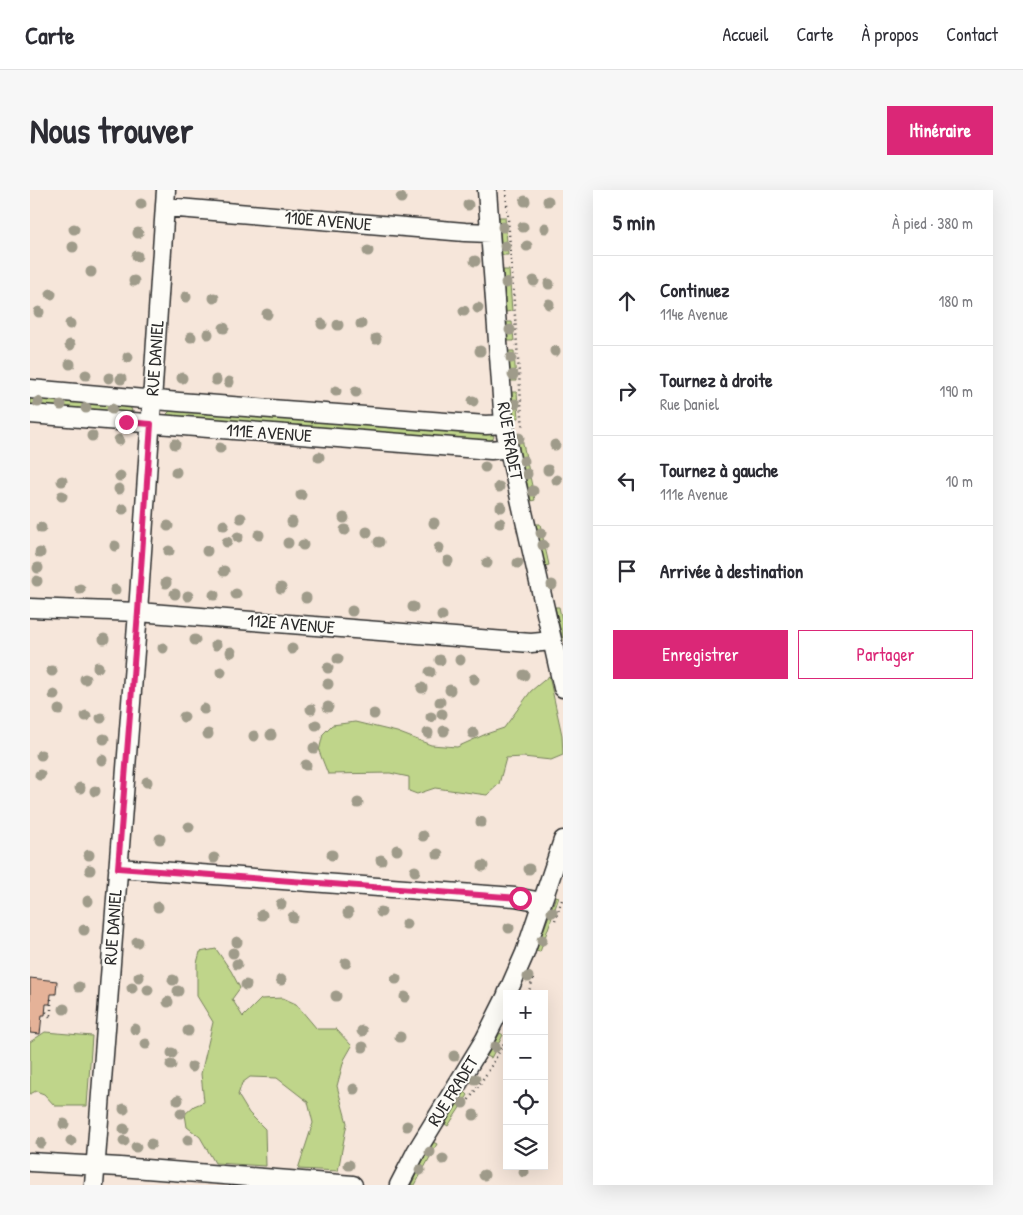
<!DOCTYPE html>
<html lang="fr">
<meta charset="utf-8">
<style>
body{margin:0;font-family:"Patrick Hand",sans-serif;background:#f7f7f7;color:#2b2b33}
.controls{position:absolute;right:15px;bottom:15px;display:grid;overflow:hidden;border-radius:0px;box-shadow:0 5px 20px #0002}
.controls button{width:45px;height:45px;display:grid;place-items:center;padding:0;border:0;border-bottom:1px solid #e1e1e2;background:#fff;color:#2b2b33;font:25px sans-serif}
.stop{position:absolute;width:15px;height:15px;margin:-11px;border:4px solid #db2777;border-radius:50%;background:#fff}
.stop.end{background:#db2777;border-color:#fff;box-shadow:0 1px 5px #0008}
.list{margin:0;padding:0;list-style:none}
h2{display:flex;justify-content:space-between;align-items:center;height:65px;margin:0;padding:0 20px;font-size:21px}
h2 small{font-size:16px;font-weight:400;color:#7c7c81}
.list li{display:grid;grid-template-columns:32px 1fr auto;gap:15px;align-items:center;box-sizing:border-box;height:90px;padding:0 20px;border-top:1px solid #e1e1e2}
.list b{display:block;font-size:19px;white-space:nowrap}
.list p{margin:0;font-size:16px;white-space:nowrap;color:#7c7c81}
.list em{font-size:16px;font-style:normal;color:#7c7c81}
.actions{display:flex;gap:10px;padding:15px 20px}
.actions a{flex:1;padding:11px 0;border:1px solid #db2777;border-radius:0px;text-align:center;font-size:18px;color:#db2777}
.actions .main{background:#db2777;color:#fff}
.icon{flex:none;width:28px;height:28px;fill:none;stroke:currentColor;stroke-width:2;stroke-linecap:round;stroke-linejoin:round}
.map{position:relative;flex:none;width:533px;height:995px;overflow:hidden;border-radius:0px}
header{display:flex;align-items:center;gap:30px;box-sizing:border-box;height:70px;padding:0 25px;background:#fff;border-bottom:1px solid #e1e1e2}
header strong{font-size:24px}
nav{display:flex;gap:28px;margin-inline-start:auto;font-size:18px}
.intro{display:flex;align-items:center;justify-content:space-between;box-sizing:border-box;height:120px;padding:0 30px}
h1{margin:0;font-size:35px}
.button{padding:12px 22px;border-radius:0px;background:#db2777;color:#fff;font-size:18px;font-weight:700}
main{display:flex;gap:30px;padding:0 30px}
aside{flex:1;background:#fff;border-radius:0px;box-shadow:0 5px 20px #0002}
.map>svg:first-child{display:block}
</style>
<header>
<strong>Carte</strong>
<nav><a>Accueil</a><a>Carte</a><a>À propos</a><a>Contact</a></nav>
</header>
<div class="intro"><h1>Nous trouver</h1><a class="button">Itinéraire</a></div>
<main>
<div class="map">
<svg width="533" height="995" viewBox="0 0 533 995">
<rect width="100%" height="100%" fill="#f6e6da"/>
<filter id="ink" filterUnits="userSpaceOnUse"><feTurbulence type="fractalNoise" baseFrequency=".02" numOctaves="2"/><feDisplacementMap in="SourceGraphic" scale="10" xChannelSelector="R" yChannelSelector="G"/><feConvolveMatrix kernelMatrix="1 2 1 2 8 2 1 2 1" color-interpolation-filters="sRGB"/></filter>
<g filter="url(#ink)">
<path fill="#bfd58a" stroke="#75805a" d="M 469,27 L 475,27 L 478,65 L 472,65 Z
M 473,80 L 479,80 L 482,121 L 476,122 Z
M 477,132 L 482,132 L 484,151 L 478,151 Z
M 478,161 L 484,161 L 486,191 L 481,191 Z
M 482,202 L 487,202 L 489,228 L 484,228 Z
M 0,206 L 100,216 L 102,221 L 97,225 L 0,218 Z
M 141,220 L 462,243 L 464,247 L 461,252 L 138,227 L 137,224 Z
M 486,244 L 491,244 L 505,310 L 501,311 Z
M 506,334 L 510,334 L 519,375 L 515,376 Z
M 525,417 L 529,417 L 533,435 L 533,451 Z
M 519,486 L 532,545 L 533,565 L 521,570 L 493,567 L 476,568 L 469,594 L 457,605 L 405,598 L 387,604 L 379,601 L 379,587 L 360,583 L 298,584 L 289,561 L 293,544 L 302,535 L 325,532 L 367,542 L 401,555 L 427,557 L 456,544 L 474,538 L 501,501 Z
M 526,706 L 529,707 L 510,762 L 506,761 Z
M 186,759 L 201,781 L 210,798 L 202,809 L 213,827 L 231,809 L 253,808 L 266,814 L 287,839 L 306,839 L 322,856 L 314,870 L 307,896 L 317,933 L 308,981 L 268,979 L 283,933 L 278,912 L 247,888 L 220,887 L 212,893 L 208,905 L 219,923 L 235,939 L 236,976 L 185,973 L 170,947 L 157,937 L 155,924 L 164,916 L 174,912 L 171,884 L 183,832 L 167,806 L 167,773 L 170,762 Z
M 15,842 L 62,846 L 57,916 L 25,916 L 14,904 L 6,901 L 0,904 L 0,852 Z
M 470,843 L 473,845 L 461,868 L 457,866 Z
M 435,902 L 438,905 L 418,936 L 415,934 Z
M 403,952 L 407,954 L 385,995 L 381,995 L 389,978 Z"/>
<path fill="#e5b298" stroke="#2b2b2b" d="M 0,788 L 27,791 L 26,804 L 21,804 L 20,814 L 16,814 L 15,825 L 12,825 L 10,844 L 0,843 Z"/>
<g fill="none" stroke-linecap="round" stroke-linejoin="round">
<g stroke="#2b2b2b" stroke-width="21">
<path id="minor" d="M 457,0 L 474,234 L 481,269 L 533,498
M 136,17 L 435,42 L 460,43
M 0,199 L 149,212 L 456,235 L 474,234
M 0,224 L 461,260 L 479,258
M 0,418 L 108,422 L 501,453 L 522,451
M 88,678 L 485,707 L 512,712
M 477,804 L 495,763 L 533,650
M 0,972 L 90,977 L 323,995
M 64,995 L 108,422 L 136,0
M 369,995 L 386,962 L 455,849 L 477,805"/>
</g>
<path stroke="#2b2b2b" stroke-width="2.5" stroke-dasharray="1 4" stroke-linecap="butt" d="M 476,0 L 493,240
M 525,730 L 533,707
M 498,804 L 504,786
M 21,809 L 21,829
M 16,822 L 21,828
M 436,914 L 459,880 L 477,848"/>
<use href="#minor" stroke="#fdfcf7" stroke-width="18"/>
</g>
<g fill="#9f9b8a">
<circle cx="371" cy="8" r="5.5"/>
<circle cx="495" cy="11" r="5.5"/>
<circle cx="518" cy="11" r="5.5"/>
<circle cx="111" cy="14" r="5.5"/>
<circle cx="438" cy="15" r="5.5"/>
<circle cx="473" cy="37" r="5.5"/>
<circle cx="493" cy="37" r="5.5"/>
<circle cx="515" cy="38" r="5.5"/>
<circle cx="44" cy="39" r="5.5"/>
<circle cx="108" cy="43" r="5.5"/>
<circle cx="475" cy="56" r="5.5"/>
<circle cx="497" cy="56" r="5.5"/>
<circle cx="43" cy="57" r="5.5"/>
<circle cx="338" cy="61" r="5.5"/>
<circle cx="107" cy="66" r="5.5"/>
<circle cx="445" cy="71" r="5.5"/>
<circle cx="61" cy="82" r="5.5"/>
<circle cx="104" cy="91" r="5.5"/>
<circle cx="504" cy="91" r="5.5"/>
<circle cx="476" cy="93" r="5.5"/>
<circle cx="519" cy="94" r="5.5"/>
<circle cx="21" cy="104" r="5.5"/>
<circle cx="156" cy="107" r="5.5"/>
<circle cx="184" cy="108" r="5.5"/>
<circle cx="519" cy="114" r="5.5"/>
<circle cx="448" cy="118" r="5.5"/>
<circle cx="434" cy="121" r="5.5"/>
<circle cx="9" cy="122" r="5.5"/>
<circle cx="237" cy="124" r="5.5"/>
<circle cx="40" cy="134" r="5.5"/>
<circle cx="292" cy="134" r="5.5"/>
<circle cx="331" cy="134" r="5.5"/>
<circle cx="308" cy="135" r="5.5"/>
<circle cx="194" cy="138" r="5.5"/>
<circle cx="480" cy="140" r="5.5"/>
<circle cx="178" cy="144" r="5.5"/>
<circle cx="161" cy="147" r="5.5"/>
<circle cx="346" cy="149" r="5.5"/>
<circle cx="40" cy="155" r="5.5"/>
<circle cx="450" cy="161" r="5.5"/>
<circle cx="525" cy="161" r="5.5"/>
<circle cx="98" cy="167" r="5.5"/>
<circle cx="481" cy="168" r="5.5"/>
<circle cx="40" cy="174" r="5.5"/>
<circle cx="56" cy="185" r="5.5"/>
<circle cx="483" cy="185" r="5.5"/>
<circle cx="79" cy="188" r="5.5"/>
<circle cx="152" cy="188" r="5.5"/>
<circle cx="91" cy="189" r="5.5"/>
<circle cx="186" cy="190" r="5.5"/>
<circle cx="199" cy="192" r="5.5"/>
<circle cx="306" cy="201" r="5.5"/>
<circle cx="326" cy="202" r="5.5"/>
<circle cx="443" cy="211" r="5.5"/>
<circle cx="8" cy="212" r="5.5"/>
<circle cx="485" cy="214" r="5.5"/>
<circle cx="31" cy="215" r="5.5"/>
<circle cx="56" cy="218" r="5.5"/>
<circle cx="82" cy="219" r="5.5"/>
<circle cx="62" cy="246" r="5.5"/>
<circle cx="489" cy="248" r="5.5"/>
<circle cx="89" cy="250" r="5.5"/>
<circle cx="145" cy="254" r="5.5"/>
<circle cx="525" cy="255" r="5.5"/>
<circle cx="190" cy="258" r="5.5"/>
<circle cx="289" cy="267" r="5.5"/>
<circle cx="494" cy="271" r="5.5"/>
<circle cx="455" cy="277" r="5.5"/>
<circle cx="518" cy="280" r="5.5"/>
<circle cx="146" cy="282" r="5.5"/>
<circle cx="497" cy="284" r="5.5"/>
<circle cx="90" cy="286" r="5.5"/>
<circle cx="527" cy="290" r="5.5"/>
<circle cx="32" cy="291" r="5.5"/>
<circle cx="469" cy="297" r="5.5"/>
<circle cx="89" cy="299" r="5.5"/>
<circle cx="503" cy="301" r="5.5"/>
<circle cx="271" cy="305" r="5.5"/>
<circle cx="32" cy="306" r="5.5"/>
<circle cx="471" cy="317" r="5.5"/>
<circle cx="93" cy="319" r="5.5"/>
<circle cx="211" cy="328" r="5.5"/>
<circle cx="314" cy="328" r="5.5"/>
<circle cx="262" cy="332" r="5.5"/>
<circle cx="404" cy="333" r="5.5"/>
<circle cx="470" cy="333" r="5.5"/>
<circle cx="194" cy="335" r="5.5"/>
<circle cx="138" cy="336" r="5.5"/>
<circle cx="11" cy="338" r="5.5"/>
<circle cx="315" cy="340" r="5.5"/>
<circle cx="337" cy="342" r="5.5"/>
<circle cx="511" cy="343" r="5.5"/>
<circle cx="229" cy="345" r="5.5"/>
<circle cx="208" cy="347" r="5.5"/>
<circle cx="197" cy="352" r="5.5"/>
<circle cx="349" cy="352" r="5.5"/>
<circle cx="258" cy="353" r="5.5"/>
<circle cx="273" cy="355" r="5.5"/>
<circle cx="513" cy="355" r="5.5"/>
<circle cx="85" cy="356" r="5.5"/>
<circle cx="409" cy="358" r="5.5"/>
<circle cx="139" cy="361" r="5.5"/>
<circle cx="177" cy="361" r="5.5"/>
<circle cx="10" cy="363" r="5.5"/>
<circle cx="418" cy="371" r="5.5"/>
<circle cx="457" cy="373" r="5.5"/>
<circle cx="488" cy="373" r="5.5"/>
<circle cx="8" cy="378" r="5.5"/>
<circle cx="194" cy="381" r="5.5"/>
<circle cx="7" cy="391" r="5.5"/>
<circle cx="136" cy="393" r="5.5"/>
<circle cx="522" cy="395" r="5.5"/>
<circle cx="251" cy="398" r="5.5"/>
<circle cx="50" cy="399" r="5.5"/>
<circle cx="85" cy="400" r="5.5"/>
<circle cx="145" cy="404" r="5.5"/>
<circle cx="206" cy="404" r="5.5"/>
<circle cx="184" cy="405" r="5.5"/>
<circle cx="158" cy="406" r="5.5"/>
<circle cx="276" cy="408" r="5.5"/>
<circle cx="383" cy="417" r="5.5"/>
<circle cx="322" cy="421" r="5.5"/>
<circle cx="412" cy="426" r="5.5"/>
<circle cx="74" cy="449" r="5.5"/>
<circle cx="165" cy="450" r="5.5"/>
<circle cx="186" cy="455" r="5.5"/>
<circle cx="133" cy="458" r="5.5"/>
<circle cx="262" cy="459" r="5.5"/>
<circle cx="201" cy="462" r="5.5"/>
<circle cx="308" cy="469" r="5.5"/>
<circle cx="410" cy="470" r="5.5"/>
<circle cx="430" cy="470" r="5.5"/>
<circle cx="68" cy="477" r="5.5"/>
<circle cx="298" cy="478" r="5.5"/>
<circle cx="22" cy="481" r="5.5"/>
<circle cx="191" cy="482" r="5.5"/>
<circle cx="400" cy="482" r="5.5"/>
<circle cx="494" cy="485" r="5.5"/>
<circle cx="55" cy="489" r="5.5"/>
<circle cx="444" cy="489" r="5.5"/>
<circle cx="298" cy="494" r="5.5"/>
<circle cx="392" cy="498" r="5.5"/>
<circle cx="420" cy="500" r="5.5"/>
<circle cx="24" cy="505" r="5.5"/>
<circle cx="410" cy="512" r="5.5"/>
<circle cx="298" cy="517" r="5.5"/>
<circle cx="174" cy="519" r="5.5"/>
<circle cx="281" cy="519" r="5.5"/>
<circle cx="29" cy="520" r="5.5"/>
<circle cx="344" cy="524" r="5.5"/>
<circle cx="412" cy="524" r="5.5"/>
<circle cx="56" cy="526" r="5.5"/>
<circle cx="154" cy="527" r="5.5"/>
<circle cx="401" cy="527" r="5.5"/>
<circle cx="71" cy="528" r="5.5"/>
<circle cx="286" cy="535" r="5.5"/>
<circle cx="414" cy="541" r="5.5"/>
<circle cx="398" cy="543" r="5.5"/>
<circle cx="443" cy="543" r="5.5"/>
<circle cx="178" cy="544" r="5.5"/>
<circle cx="241" cy="545" r="5.5"/>
<circle cx="224" cy="546" r="5.5"/>
<circle cx="74" cy="549" r="5.5"/>
<circle cx="284" cy="558" r="5.5"/>
<circle cx="11" cy="565" r="5.5"/>
<circle cx="72" cy="570" r="5.5"/>
<circle cx="276" cy="575" r="5.5"/>
<circle cx="10" cy="585" r="5.5"/>
<circle cx="117" cy="592" r="5.5"/>
<circle cx="50" cy="598" r="5.5"/>
<circle cx="65" cy="601" r="5.5"/>
<circle cx="328" cy="613" r="5.5"/>
<circle cx="451" cy="632" r="5.5"/>
<circle cx="159" cy="637" r="5.5"/>
<circle cx="393" cy="646" r="5.5"/>
<circle cx="130" cy="649" r="5.5"/>
<circle cx="367" cy="660" r="5.5"/>
<circle cx="408" cy="664" r="5.5"/>
<circle cx="59" cy="665" r="5.5"/>
<circle cx="302" cy="665" r="5.5"/>
<circle cx="184" cy="668" r="5.5"/>
<circle cx="351" cy="670" r="5.5"/>
<circle cx="453" cy="676" r="5.5"/>
<circle cx="499" cy="679" r="5.5"/>
<circle cx="60" cy="680" r="5.5"/>
<circle cx="385" cy="681" r="5.5"/>
<circle cx="58" cy="711" r="5.5"/>
<circle cx="251" cy="714" r="5.5"/>
<circle cx="128" cy="717" r="5.5"/>
<circle cx="351" cy="722" r="5.5"/>
<circle cx="522" cy="722" r="5.5"/>
<circle cx="318" cy="723" r="5.5"/>
<circle cx="232" cy="725" r="5.5"/>
<circle cx="263" cy="727" r="5.5"/>
<circle cx="376" cy="734" r="5.5"/>
<circle cx="479" cy="738" r="5.5"/>
<circle cx="54" cy="740" r="5.5"/>
<circle cx="512" cy="750" r="5.5"/>
<circle cx="107" cy="752" r="5.5"/>
<circle cx="207" cy="752" r="5.5"/>
<circle cx="203" cy="763" r="5.5"/>
<circle cx="316" cy="773" r="5.5"/>
<circle cx="207" cy="774" r="5.5"/>
<circle cx="109" cy="787" r="5.5"/>
<circle cx="498" cy="787" r="5.5"/>
<circle cx="366" cy="789" r="5.5"/>
<circle cx="143" cy="790" r="5.5"/>
<circle cx="251" cy="790" r="5.5"/>
<circle cx="216" cy="795" r="5.5"/>
<circle cx="49" cy="797" r="5.5"/>
<circle cx="102" cy="798" r="5.5"/>
<circle cx="118" cy="800" r="5.5"/>
<circle cx="148" cy="801" r="5.5"/>
<circle cx="306" cy="806" r="5.5"/>
<circle cx="375" cy="807" r="5.5"/>
<circle cx="138" cy="812" r="5.5"/>
<circle cx="34" cy="819" r="5.5"/>
<circle cx="105" cy="839" r="5.5"/>
<circle cx="158" cy="841" r="5.5"/>
<circle cx="332" cy="841" r="5.5"/>
<circle cx="370" cy="847" r="5.5"/>
<circle cx="116" cy="854" r="5.5"/>
<circle cx="333" cy="857" r="5.5"/>
<circle cx="465" cy="857" r="5.5"/>
<circle cx="142" cy="863" r="5.5"/>
<circle cx="424" cy="866" r="5.5"/>
<circle cx="141" cy="875" r="5.5"/>
<circle cx="162" cy="877" r="5.5"/>
<circle cx="445" cy="889" r="5.5"/>
<circle cx="324" cy="899" r="5.5"/>
<circle cx="148" cy="910" r="5.5"/>
<circle cx="433" cy="913" r="5.5"/>
<circle cx="94" cy="919" r="5.5"/>
<circle cx="151" cy="923" r="5.5"/>
<circle cx="444" cy="925" r="5.5"/>
<circle cx="34" cy="934" r="5.5"/>
<circle cx="377" cy="936" r="5.5"/>
<circle cx="94" cy="939" r="5.5"/>
<circle cx="158" cy="950" r="5.5"/>
<circle cx="41" cy="951" r="5.5"/>
<circle cx="94" cy="951" r="5.5"/>
<circle cx="11" cy="953" r="5.5"/>
<circle cx="121" cy="954" r="5.5"/>
<circle cx="106" cy="957" r="5.5"/>
<circle cx="400" cy="962" r="5.5"/>
<circle cx="413" cy="969" r="5.5"/>
<circle cx="319" cy="975" r="5.5"/>
<circle cx="390" cy="980" r="5.5"/>
<circle cx="494" cy="982" r="5.5"/>
<circle cx="454" cy="985" r="5.5"/>
</g>
</g>
<g fill="none" stroke-linecap="round" stroke-linejoin="round" filter="url(#ink)">
<path stroke="#db2777" stroke-width="6" d="M 96,232 L 121,234 L 108,422 L 88,678 L 490,708"/>
</g>
<g text-anchor="middle" stroke-width="4" stroke-linejoin="round" paint-order="stroke">
<g font-size="18" fill="#2b2b2b" stroke="#fdfcf7">
<text transform="translate(298 31) rotate(5)" y="6">110E AVENUE</text>
<text transform="translate(125 168) rotate(-86)" y="6">RUE DANIEL</text>
<text transform="translate(239 243) rotate(4)" y="6">111E AVENUE</text>
<text transform="translate(480 251) rotate(80)" y="6">RUE FRADET</text>
<text transform="translate(261 434) rotate(5)" y="6">112E AVENUE</text>
<text transform="translate(83 737) rotate(-86)" y="6">RUE DANIEL</text>
<text transform="translate(423 901) rotate(-58)" y="6">RUE FRADET</text>
</g>
</g>
</svg>
<div class="controls">
<button>+</button>
<button>−</button>
<button><svg class="icon" aria-label="locate" viewBox="0 0 24 24"><circle cx="12" cy="12" r="6"/><path d="M12 2v4M12 18v4M2 12h4M18 12h4"/></svg></button>
<button><svg class="icon" aria-label="layers" viewBox="0 0 24 24"><path d="M12 4l9 5-9 5-9-5zM3 14l9 5 9-5"/></svg></button>
</div>
<div class="stop" style="left:490px;top:708px"></div>
<div class="stop end" style="left:96px;top:232px"></div>
</div>
<aside>
<h2>5 min<small>À pied · 380 m</small></h2>
<ul class="list">
<li><svg class="icon" aria-label="ahead" viewBox="0 0 24 24"><path d="M12 20V5M6 11l6-6 6 6"/></svg><div><b>Continuez</b><p>114e Avenue</p></div><em>180 m</em></li>
<li><svg class="icon" aria-label="right" viewBox="0 0 24 24"><path d="M7 20v-9h11M14 6l5 5-5 5"/></svg><div><b>Tournez à droite</b><p>Rue Daniel</p></div><em>190 m</em></li>
<li><svg class="icon" aria-label="left" viewBox="0 0 24 24"><path d="M17 20v-9H6M10 6l-5 5 5 5"/></svg><div><b>Tournez à gauche</b><p>111e Avenue</p></div><em>10 m</em></li>
<li><svg class="icon" aria-label="arrive" viewBox="0 0 24 24"><path d="M6 21V4h12l-3 4 3 4H6"/></svg><div><b>Arrivée à destination</b></div></li>
</ul>
<div class="actions"><a class="main">Enregistrer</a><a>Partager</a></div>
</aside>
</main>
